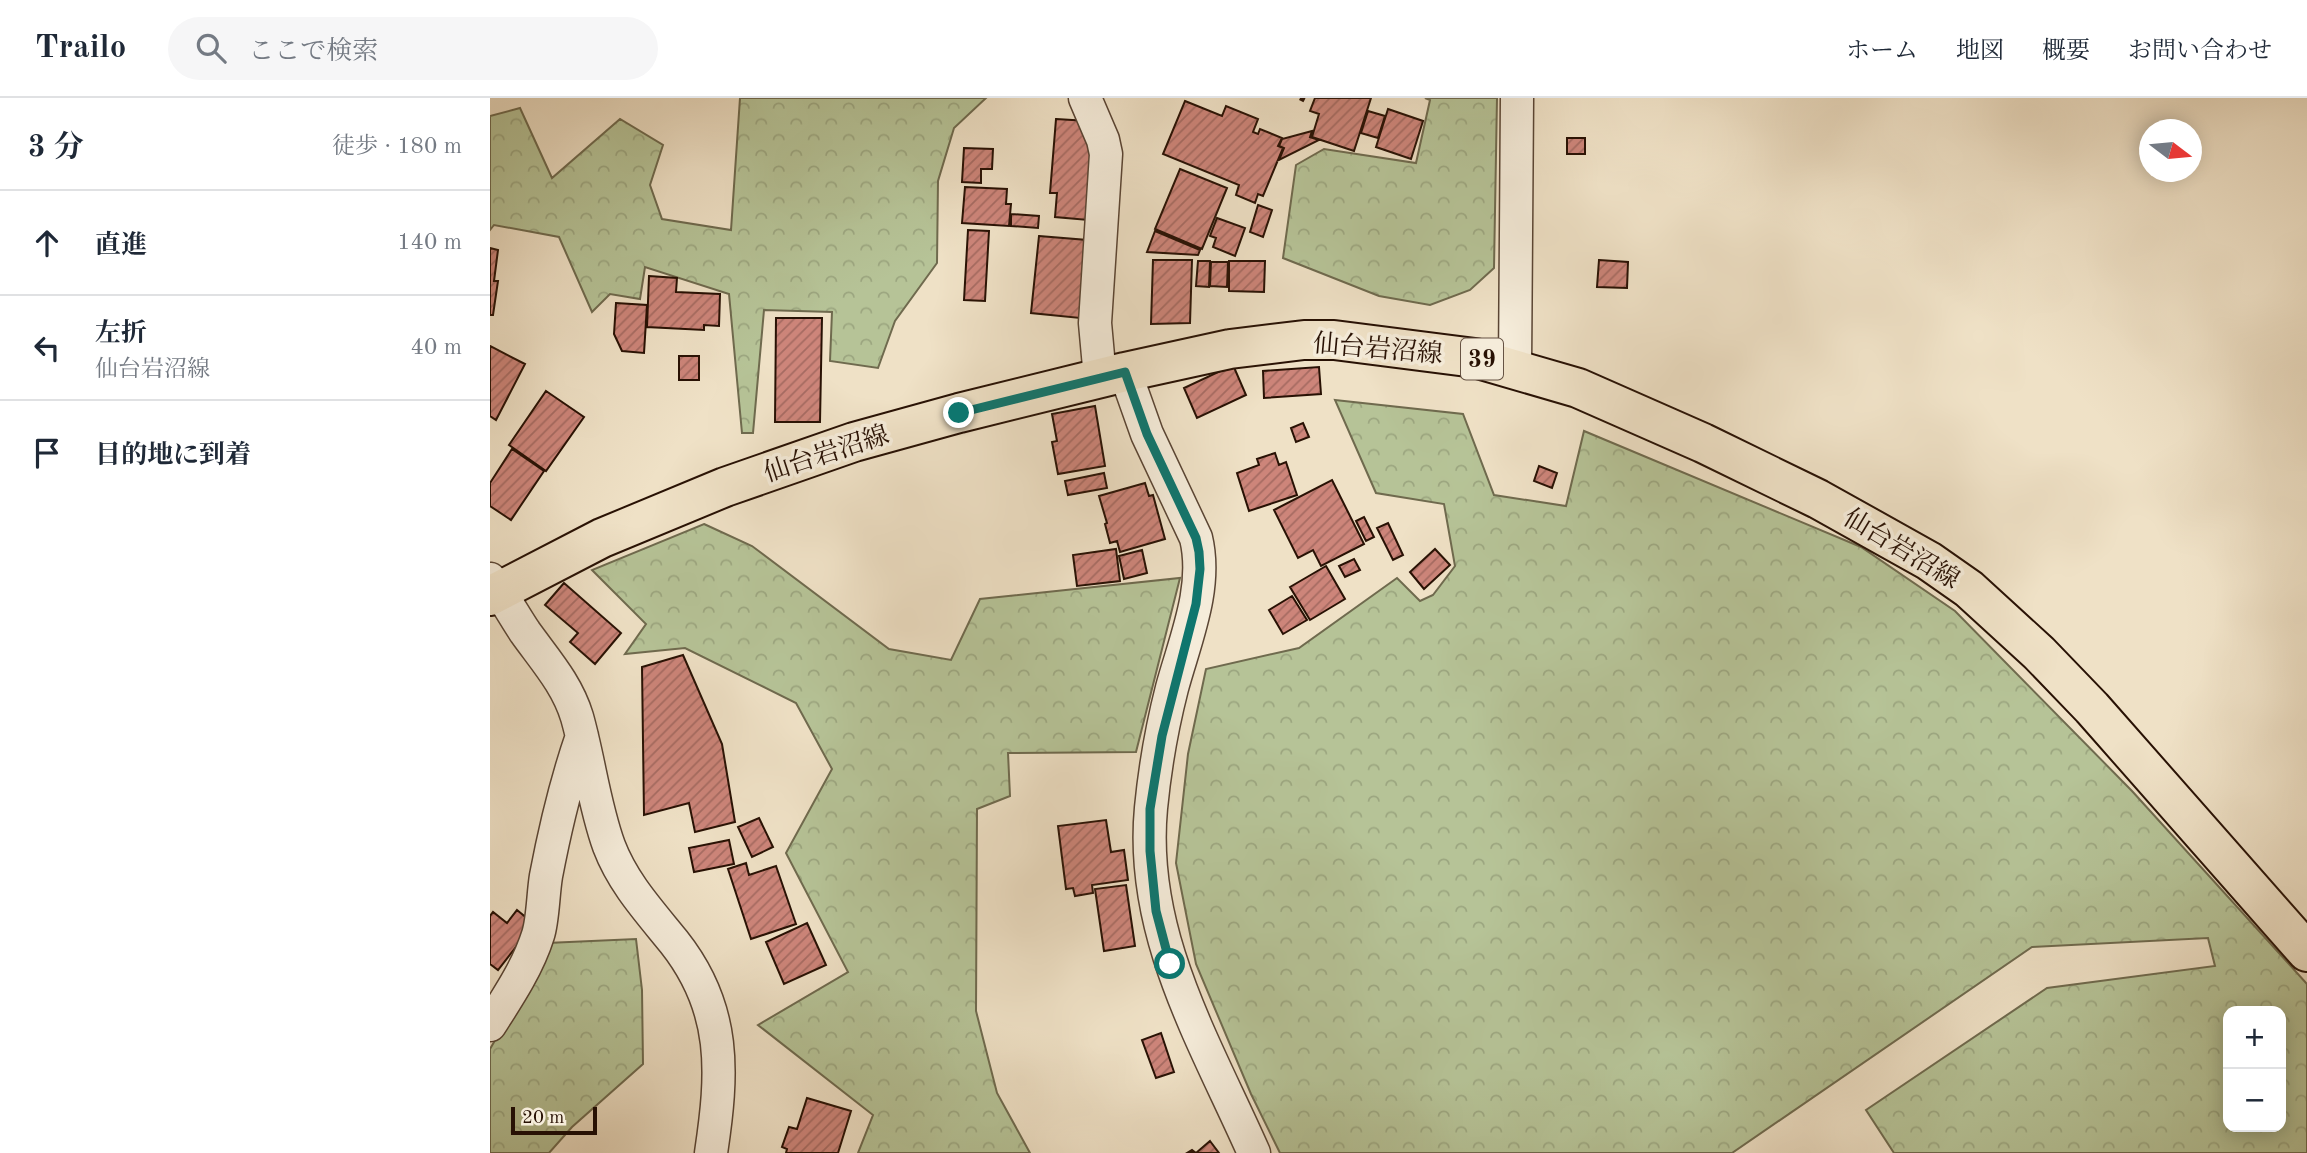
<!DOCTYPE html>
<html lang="ja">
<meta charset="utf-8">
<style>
body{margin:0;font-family:"Old Standard TT","Noto Serif JP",serif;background:#f6f6f7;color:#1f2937}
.controls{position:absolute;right:21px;bottom:21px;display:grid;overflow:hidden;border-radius:14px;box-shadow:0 4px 18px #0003}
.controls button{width:63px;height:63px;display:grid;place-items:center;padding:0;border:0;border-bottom:2px solid #e0e1e3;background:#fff;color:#1f2937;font:35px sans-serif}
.compass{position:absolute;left:1649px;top:21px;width:63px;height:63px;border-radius:50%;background:#fff;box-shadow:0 4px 18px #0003;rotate:106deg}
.scale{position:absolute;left:21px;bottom:18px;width:86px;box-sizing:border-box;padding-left:7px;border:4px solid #281104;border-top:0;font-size:19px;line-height:24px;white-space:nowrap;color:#281104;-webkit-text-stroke:5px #f5ecda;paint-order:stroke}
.stop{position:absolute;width:21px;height:21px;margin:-16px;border:5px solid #0f766e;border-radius:50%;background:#fff}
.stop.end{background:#0f766e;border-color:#fff;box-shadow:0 2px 7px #0008}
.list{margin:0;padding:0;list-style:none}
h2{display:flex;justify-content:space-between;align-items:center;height:91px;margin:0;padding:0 28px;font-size:30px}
h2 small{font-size:23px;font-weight:400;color:#747a83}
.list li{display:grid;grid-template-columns:46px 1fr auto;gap:21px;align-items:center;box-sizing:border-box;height:105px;padding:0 28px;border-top:2px solid #e0e1e3}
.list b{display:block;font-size:26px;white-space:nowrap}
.list p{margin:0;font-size:23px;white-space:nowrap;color:#747a83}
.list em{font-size:23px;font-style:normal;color:#747a83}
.icon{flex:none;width:38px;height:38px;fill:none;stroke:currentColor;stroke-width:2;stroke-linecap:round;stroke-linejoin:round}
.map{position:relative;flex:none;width:1817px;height:1055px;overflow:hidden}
header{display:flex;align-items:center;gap:42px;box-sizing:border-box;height:98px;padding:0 35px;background:#fff;border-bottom:2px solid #e0e1e3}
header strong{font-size:33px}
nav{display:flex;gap:38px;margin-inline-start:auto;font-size:24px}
.search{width:490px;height:63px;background:#f6f6f7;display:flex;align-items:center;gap:18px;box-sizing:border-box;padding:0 24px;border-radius:38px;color:#747a83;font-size:26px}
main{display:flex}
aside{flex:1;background:#fff}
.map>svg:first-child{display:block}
</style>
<header>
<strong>Trailo</strong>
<div class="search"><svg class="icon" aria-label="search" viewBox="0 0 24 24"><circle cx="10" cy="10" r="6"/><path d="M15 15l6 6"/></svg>ここで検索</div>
<nav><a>ホーム</a><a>地図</a><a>概要</a><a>お問い合わせ</a></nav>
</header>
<main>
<aside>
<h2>3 分<small>徒歩 · 180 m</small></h2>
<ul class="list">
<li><svg class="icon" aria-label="ahead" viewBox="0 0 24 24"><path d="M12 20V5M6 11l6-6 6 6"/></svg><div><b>直進</b></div><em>140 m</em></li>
<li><svg class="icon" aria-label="left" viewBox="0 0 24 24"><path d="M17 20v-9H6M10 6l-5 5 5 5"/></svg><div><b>左折</b><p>仙台岩沼線</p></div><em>40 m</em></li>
<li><svg class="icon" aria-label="arrive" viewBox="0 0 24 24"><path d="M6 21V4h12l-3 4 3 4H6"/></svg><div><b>目的地に到着</b></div></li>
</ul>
</aside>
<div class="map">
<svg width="1817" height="1055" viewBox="0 0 1817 1055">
<defs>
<pattern id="forest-crowns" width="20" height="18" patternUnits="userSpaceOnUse" patternTransform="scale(1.75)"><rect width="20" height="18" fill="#b6c397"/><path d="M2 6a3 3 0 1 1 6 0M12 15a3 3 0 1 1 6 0" fill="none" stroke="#9ca680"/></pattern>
<pattern id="building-hatch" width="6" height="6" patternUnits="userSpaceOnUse" patternTransform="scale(1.75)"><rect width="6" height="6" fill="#cd857a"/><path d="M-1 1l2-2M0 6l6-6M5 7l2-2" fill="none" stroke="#a66b62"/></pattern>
</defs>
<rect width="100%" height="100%" fill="#efe1c6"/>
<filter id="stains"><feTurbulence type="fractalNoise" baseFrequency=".00286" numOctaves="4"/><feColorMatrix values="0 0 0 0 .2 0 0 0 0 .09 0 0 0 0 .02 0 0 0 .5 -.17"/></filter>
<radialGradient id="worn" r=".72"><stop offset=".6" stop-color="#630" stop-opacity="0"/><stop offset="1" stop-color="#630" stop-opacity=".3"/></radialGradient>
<path fill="url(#forest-crowns)" stroke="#6f6a4e" stroke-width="2" fill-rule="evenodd" d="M 250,0 L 496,0 L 464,30 L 448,83 L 447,165 L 405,223 L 388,270 L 340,263 L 342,214 L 274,212 L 263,335 L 252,335 L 239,196 L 155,169 L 150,201 L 120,196 L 102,214 L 69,139 L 4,127 L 0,132 L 0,18 L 30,10 L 62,80 L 130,21 L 173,47 L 160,87 L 172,121 L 241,132 Z
M 935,0 L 1007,0 L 1004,170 L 980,192 L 940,207 L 889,198 L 793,160 L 806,67 L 834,51 L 926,65 L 940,2 Z
M 845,302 L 973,316 L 1004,397 L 1076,408 L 1094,333 L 1371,449 L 1465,513 L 1642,693 L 1817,886 L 1817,1055 L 1404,1055 L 1376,1012 L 1557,890 L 1725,868 L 1718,840 L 1542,849 L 1242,1055 L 790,1055 L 761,996 L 706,866 L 686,765 L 698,656 L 716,571 L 809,550 L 907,480 L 930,503 L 943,497 L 965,468 L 954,406 L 886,395 ZM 1738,913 L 1791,913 L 1791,1029 L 1738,1029 Z
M 214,426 L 262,448 L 399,551 L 461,562 L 490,501 L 690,480 L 646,654 L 518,655 L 520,698 L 487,711 L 486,913 L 507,995 L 540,1055 L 368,1055 L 383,1017 L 268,927 L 358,874 L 296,755 L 342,671 L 306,605 L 195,550 L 135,556 L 156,526 L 102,472 Z
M 146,841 L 152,892 L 153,966 L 82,1029 L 59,1055 L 0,1055 L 0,951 L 37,887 L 57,845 Z"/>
<path fill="url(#building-hatch)" stroke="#281104" stroke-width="2" d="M 825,0 L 881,0 L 864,53 L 822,39 L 829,16 L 820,13 Z
M 695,3 L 732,18 L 736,8 L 768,21 L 763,34 L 768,36 L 770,31 L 792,40 L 788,48 L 793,50 L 773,98 L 768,96 L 765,105 L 746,97 L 749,87 L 673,56 Z
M 898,11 L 933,23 L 921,61 L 886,49 Z
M 878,13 L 895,18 L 888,40 L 871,35 Z
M 566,21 L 598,23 L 603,50 L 598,122 L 565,119 L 567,95 L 560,95 Z
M 822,33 L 820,39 L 829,42 L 789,62 L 794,50 L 789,48 L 792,41 Z
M 1077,40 L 1095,40 L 1095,56 L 1077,56 Z
M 474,50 L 503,51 L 502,71 L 491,71 L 491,85 L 472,84 Z
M 690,71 L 737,90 L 712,151 L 665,131 Z
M 475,89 L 517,91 L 516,106 L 521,106 L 519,128 L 472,125 Z
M 768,107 L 782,112 L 773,139 L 760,134 Z
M 521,116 L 549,118 L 548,130 L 521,128 Z
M 727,120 L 755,130 L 745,158 L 723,149 L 726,140 L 720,138 Z
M 478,132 L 499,133 L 495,203 L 474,202 Z
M 665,133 L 710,152 L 708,157 L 657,154 Z
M 549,138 L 597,142 L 590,220 L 541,215 Z
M 0,150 L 8,152 L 4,183 L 8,183 L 3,217 L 0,217 Z
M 663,162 L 702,162 L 700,225 L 661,226 Z
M 1109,162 L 1138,164 L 1137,190 L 1107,189 Z
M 708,163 L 720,163 L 719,189 L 706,188 Z
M 739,163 L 775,163 L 774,194 L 739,193 Z
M 721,164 L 738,164 L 737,189 L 720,188 Z
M 159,178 L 187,180 L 186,194 L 230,196 L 229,228 L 214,227 L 214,232 L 157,229 Z
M 126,205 L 157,207 L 154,255 L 132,253 L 124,236 Z
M 286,220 L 332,220 L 330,324 L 285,324 Z
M 0,248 L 35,266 L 6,322 L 0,318 Z
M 189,258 L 209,258 L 209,282 L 189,282 Z
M 743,267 L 756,297 L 707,320 L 694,290 Z
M 829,269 L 831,296 L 774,300 L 773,273 Z
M 56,293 L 94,319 L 56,373 L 19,347 Z
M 605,308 L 615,368 L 568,376 L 562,344 L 567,343 L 562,316 Z
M 813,325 L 819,339 L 806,344 L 801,330 Z
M 22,351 L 54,373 L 21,422 L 0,408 L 0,385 Z
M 785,355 L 789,367 L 796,364 L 807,397 L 759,413 L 747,375 L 769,367 L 767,361 Z
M 1049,368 L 1067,375 L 1062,390 L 1044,383 Z
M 614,375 L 617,390 L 578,397 L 575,383 Z
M 842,382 L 874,446 L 831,468 L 823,452 L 808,460 L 784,412 Z
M 655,385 L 659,398 L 663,397 L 675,441 L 630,454 L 627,443 L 620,445 L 615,426 L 617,425 L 609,398 Z
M 874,419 L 884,439 L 876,443 L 866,423 Z
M 898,425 L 913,457 L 903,462 L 887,430 Z
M 626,451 L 630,483 L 587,488 L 583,457 Z
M 945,451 L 960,467 L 934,491 L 920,474 Z
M 652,452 L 657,475 L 634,481 L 629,458 Z
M 864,461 L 870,472 L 855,479 L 849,468 Z
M 836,468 L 855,501 L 820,522 L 800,489 Z
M 74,485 L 131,535 L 105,566 L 80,544 L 88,535 L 55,507 Z
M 802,498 L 817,522 L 793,536 L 779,512 Z
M 193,557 L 232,646 L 245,724 L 205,734 L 199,705 L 154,717 L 152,569 Z
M 269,720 L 283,749 L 262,759 L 248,729 Z
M 616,722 L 621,754 L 634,752 L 638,782 L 602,787 L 603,795 L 585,798 L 583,790 L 576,791 L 568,728 Z
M 239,742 L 244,766 L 204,774 L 199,750 Z
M 256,765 L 259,777 L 286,768 L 306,826 L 261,841 L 238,771 Z
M 636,787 L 645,848 L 614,853 L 605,791 Z
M 27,812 L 44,826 L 8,872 L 0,866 L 0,818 L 3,814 L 17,825 Z
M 317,825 L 336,867 L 294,886 L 276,844 Z
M 671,935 L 684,974 L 666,980 L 652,942 Z
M 317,1000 L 361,1013 L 348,1055 L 296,1055 L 297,1051 L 292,1049 L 299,1029 L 307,1031 Z
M 720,1043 L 729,1055 L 697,1055 L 702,1052 L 706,1055 Z"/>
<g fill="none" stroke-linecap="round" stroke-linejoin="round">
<g stroke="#5a4534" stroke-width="35">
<path id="minor" d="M 595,0 L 613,42 L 616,56 L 605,225 L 610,280
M 1025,270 L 1027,0
M 635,274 L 657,336 L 706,440 C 718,490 695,542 682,590 C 672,629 665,669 661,710 C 649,836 715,944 764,1055
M 0,481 C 13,497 23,516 35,534 C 55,562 77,586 87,619 C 99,661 104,707 119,748 C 133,785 159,813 184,844 C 237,911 233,975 221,1055
M 0,927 C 18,899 38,869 48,837 C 53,822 53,796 56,778 C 65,731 76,684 92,638"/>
</g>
<g stroke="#281104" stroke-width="42">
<path id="major" d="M 0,498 L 112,440 L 235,389 L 364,344 L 469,315 L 635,274 L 740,251 L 814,242 L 844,242 L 985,260 L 1088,290 L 1213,345 L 1328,401 L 1439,463 L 1479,491 L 1549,555 L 1602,610 L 1817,854"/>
</g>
<path stroke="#281104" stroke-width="4.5" stroke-dasharray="5 3.5" stroke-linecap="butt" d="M 810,0 L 816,3"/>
<use href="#minor" stroke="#f5ecda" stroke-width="32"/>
<use href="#major" stroke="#efe1c6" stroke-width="38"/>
</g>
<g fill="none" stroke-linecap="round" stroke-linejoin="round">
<path stroke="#0f766e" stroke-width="9" d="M 469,315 L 635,274 L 657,336 L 706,440 L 709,454 L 710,471 L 706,506 L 672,638 L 660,711 L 660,753 L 666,813 L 680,866"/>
</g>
<g text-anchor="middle" stroke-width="7" stroke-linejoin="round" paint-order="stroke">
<rect fill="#f5ecda" stroke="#665344" stroke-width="2" x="971" y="240.5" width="42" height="41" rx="5"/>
<g font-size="24" font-weight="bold" fill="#281104">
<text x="992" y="269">39</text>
</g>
<g font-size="26" fill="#281104" stroke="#f5ecda">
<text transform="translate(888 250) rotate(5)" y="9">仙台岩沼線</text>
<text transform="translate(336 355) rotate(-18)" y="9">仙台岩沼線</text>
<text transform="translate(1412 450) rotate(31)" y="9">仙台岩沼線</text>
</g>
</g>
<rect width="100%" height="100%" filter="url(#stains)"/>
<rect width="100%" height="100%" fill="url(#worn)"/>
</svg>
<div class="controls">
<button>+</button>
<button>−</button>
</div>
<svg class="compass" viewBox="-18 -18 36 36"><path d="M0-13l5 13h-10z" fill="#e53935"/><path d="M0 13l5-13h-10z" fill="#747a83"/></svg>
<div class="scale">20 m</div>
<div class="stop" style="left:680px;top:866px"></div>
<div class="stop end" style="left:469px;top:315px"></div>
</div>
</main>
